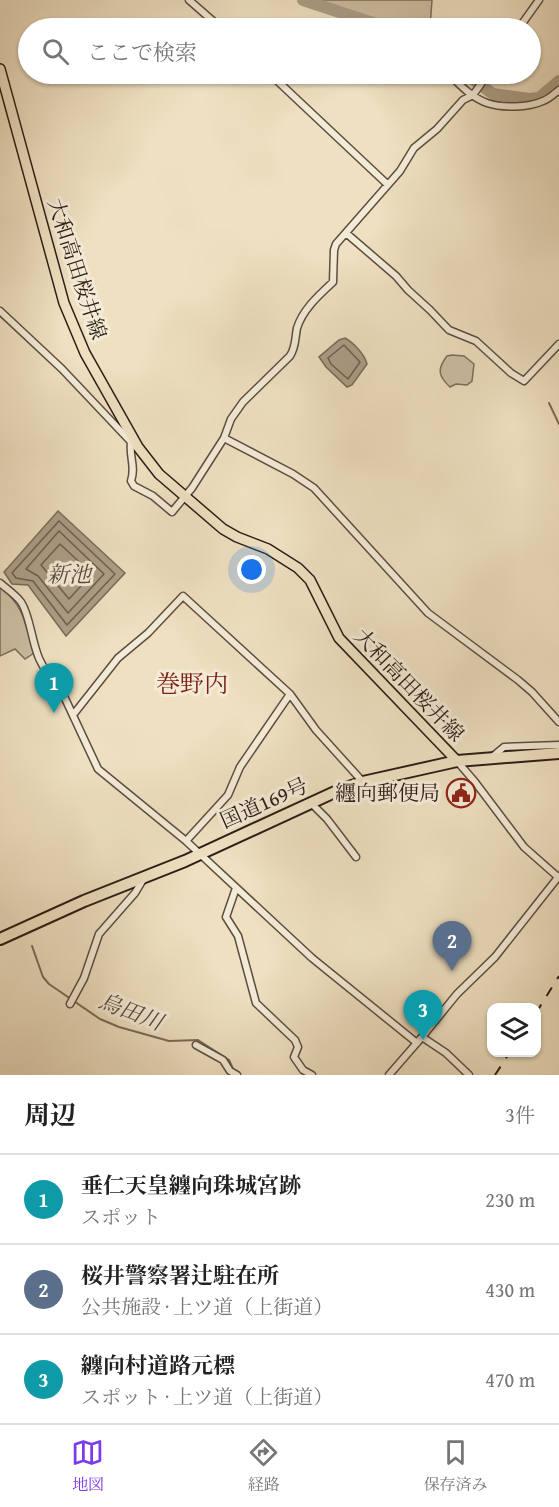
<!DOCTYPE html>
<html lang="ja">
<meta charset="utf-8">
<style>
body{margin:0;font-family:"Gentium Book Plus","Noto Serif JP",serif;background:#f6f6f6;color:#222}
.controls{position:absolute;right:18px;bottom:18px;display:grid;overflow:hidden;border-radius:12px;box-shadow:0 2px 4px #0004}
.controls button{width:54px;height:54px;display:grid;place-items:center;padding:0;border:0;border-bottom:2px solid #e0e0e0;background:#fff;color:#222;font:30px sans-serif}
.you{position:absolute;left:252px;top:570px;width:21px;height:21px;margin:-15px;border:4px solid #fff;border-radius:50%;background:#1a73e8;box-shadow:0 0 0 9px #1a73e833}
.badge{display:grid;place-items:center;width:39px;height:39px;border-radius:50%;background:#7c3aed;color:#fff;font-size:20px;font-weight:700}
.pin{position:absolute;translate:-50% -50px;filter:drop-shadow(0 2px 3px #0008)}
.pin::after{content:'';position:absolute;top:32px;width:21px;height:18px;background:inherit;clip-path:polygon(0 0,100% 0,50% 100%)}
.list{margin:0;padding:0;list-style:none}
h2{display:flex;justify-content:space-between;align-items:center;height:78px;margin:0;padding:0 24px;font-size:26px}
h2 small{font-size:20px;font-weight:400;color:#767676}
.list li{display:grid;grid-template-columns:39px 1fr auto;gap:18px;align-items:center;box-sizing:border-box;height:90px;padding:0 24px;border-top:2px solid #e0e0e0}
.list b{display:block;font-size:22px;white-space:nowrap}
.list p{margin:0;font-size:20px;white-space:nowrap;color:#767676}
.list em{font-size:20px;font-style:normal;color:#767676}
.icon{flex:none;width:33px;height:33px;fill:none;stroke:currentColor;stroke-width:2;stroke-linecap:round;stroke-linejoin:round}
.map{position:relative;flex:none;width:559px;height:1075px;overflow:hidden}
.search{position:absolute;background:#fff;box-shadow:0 2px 4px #0004;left:18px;right:18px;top:18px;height:66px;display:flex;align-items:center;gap:15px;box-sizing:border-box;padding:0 21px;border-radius:33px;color:#767676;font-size:22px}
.sheet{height:348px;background:#fff}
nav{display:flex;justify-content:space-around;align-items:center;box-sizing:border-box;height:84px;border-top:2px solid #e0e0e0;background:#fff;font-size:16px;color:#767676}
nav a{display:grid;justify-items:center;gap:3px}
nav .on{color:#7c3aed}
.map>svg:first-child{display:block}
</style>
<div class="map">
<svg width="559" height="1075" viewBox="0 0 559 1075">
<rect width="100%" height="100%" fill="#eee0c1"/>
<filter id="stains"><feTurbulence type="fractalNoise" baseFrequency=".00333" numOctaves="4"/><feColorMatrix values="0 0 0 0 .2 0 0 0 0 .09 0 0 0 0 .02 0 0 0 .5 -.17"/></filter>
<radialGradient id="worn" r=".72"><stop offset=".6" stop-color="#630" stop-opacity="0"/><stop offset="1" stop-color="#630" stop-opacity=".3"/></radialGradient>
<path fill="#cdbfa4" stroke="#7c6e5d" stroke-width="1.5" d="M 305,0 L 432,0 L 430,28 L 369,28 Z
M 452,355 L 464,356 L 474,364 L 472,381 L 467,385 L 456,384 L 450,387 C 438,376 437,369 447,356 Z
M 0,586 C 26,609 24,622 34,653 L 25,659 L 15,649 L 0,656 Z"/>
<path fill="#ac9e87" stroke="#796a5a" stroke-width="1.5" d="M 345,338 C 354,343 365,355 367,364 L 352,385 L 347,387 L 326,367 L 319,357 L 339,340 Z
M 58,511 L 125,573 L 66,636 L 28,585 L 12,584 L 4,572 Z"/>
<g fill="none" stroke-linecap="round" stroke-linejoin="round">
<path stroke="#6c5e4e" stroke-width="1.5" d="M 344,345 L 360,362 L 348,379 L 331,364 L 328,358 Z
M 59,521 L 115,574 L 67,625 L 33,581 L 16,578 L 12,573 Z
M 59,531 L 104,574 L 68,613 L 38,576 L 26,569 Z
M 60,544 L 92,574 L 69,599 L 41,565 Z"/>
<path stroke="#796a5a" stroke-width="2" d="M 549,403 L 559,424
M 32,946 L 43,977 L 49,984 L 100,1019 L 119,1027 L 169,1041 L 198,1040 L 229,1060 L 234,1071"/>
<path stroke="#ac9e87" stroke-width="12" d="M 303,0 L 388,28
M 466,74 L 493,94 L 529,99 L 539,98 L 559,81"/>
<g stroke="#5c4e41" stroke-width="9">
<path id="street" d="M 189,0 L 221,28
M 350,24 L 360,28
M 519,28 L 539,0
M 270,74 L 387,184
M 449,74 C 460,85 471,97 487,103 C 502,108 528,108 543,101 C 549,99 554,94 559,90
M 346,233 L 396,276 L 408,290 L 430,310 L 449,330 L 476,341 L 511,373 L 524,381 L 559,344
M 0,311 L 62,369 L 133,444
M 224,438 L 293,474 L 314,488 L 428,613 L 518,680 L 532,692 L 559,722
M 131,442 C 129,458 136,466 131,481 L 134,486 L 153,496 L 172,512 L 192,488 L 224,438 L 231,419 L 243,402 L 290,356 C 296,347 295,338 297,328 C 303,309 319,295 333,282 L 334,250 L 336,244 L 400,171 L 414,148 L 437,129 L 463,100 L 473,95 L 488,74
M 0,583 C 7,589 16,595 21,602 C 34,621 31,666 55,677 L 98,769 L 186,841 L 312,958 L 417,1043
M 73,715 L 118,658 L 148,633 L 183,596 L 290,694 L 316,730 L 363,782
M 492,757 L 504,747 L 559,745
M 457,761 L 475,782 L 524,847 L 558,877
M 311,803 L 327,819 L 356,857
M 186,841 L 228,795 L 240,767 L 290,694
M 236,888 L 226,917 L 238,936 L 256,1003 L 295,1040 L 298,1047 L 294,1057 L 303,1070 L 312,1075
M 70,1004 L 84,978 L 99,934 L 135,893 L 144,878
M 422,1037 L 446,1053 L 469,1075
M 196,1045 L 223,1060 L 230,1071 L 237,1075
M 389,1075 L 422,1037 L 457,994 L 495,957 L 559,876"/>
</g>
<g stroke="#2c1d16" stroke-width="12">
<path id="primary" d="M 0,69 L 64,303 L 85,353 L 138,447 L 159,474 L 223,529 L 237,537 L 268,549 L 298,568 L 310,580 L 339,638 L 457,761"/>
</g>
<g stroke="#2c1d16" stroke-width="14">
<path id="highway" d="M 0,939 L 84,901 L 185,861 L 337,791 L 363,782 L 457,761 L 559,753"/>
</g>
<use href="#street" stroke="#f4ebd7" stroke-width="6"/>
<use href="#primary" stroke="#eee0c1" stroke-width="9"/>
<use href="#highway" stroke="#eee0c1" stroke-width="10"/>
<path stroke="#2c1d16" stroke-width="2" stroke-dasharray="10 10" stroke-linecap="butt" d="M 536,1013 L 559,976
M 495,1075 L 510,1052"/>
</g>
<defs>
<g id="civic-ring" transform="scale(1.5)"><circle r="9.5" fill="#f4ebd7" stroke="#8f2418" stroke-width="1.5"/><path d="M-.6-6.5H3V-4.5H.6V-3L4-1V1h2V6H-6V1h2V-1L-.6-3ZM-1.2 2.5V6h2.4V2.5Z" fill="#8f2418"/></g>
</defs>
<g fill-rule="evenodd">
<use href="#civic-ring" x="461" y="793"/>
</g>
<g text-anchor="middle" stroke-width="6" stroke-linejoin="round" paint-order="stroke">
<g font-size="21" fill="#2c1d16" stroke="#f4ebd7">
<text transform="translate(77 269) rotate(72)" y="7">大和高田桜井線</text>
<text transform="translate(409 685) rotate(46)" y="7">大和高田桜井線</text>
<text transform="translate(264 803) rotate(-24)" y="7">国道169号</text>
</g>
<g font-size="21" fill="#2c1d16" stroke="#f4ebd7" text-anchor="end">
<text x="440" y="800">纒向郵便局</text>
</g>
<g font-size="22" font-style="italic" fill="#594a3e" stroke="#f4ebd7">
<text x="69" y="582">新池</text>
<text transform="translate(131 1011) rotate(21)" y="8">烏田川</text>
</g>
<g font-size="24" fill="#7a1f14" stroke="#f4ebd7">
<text x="192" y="692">巻野内</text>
</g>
</g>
<rect width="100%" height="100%" filter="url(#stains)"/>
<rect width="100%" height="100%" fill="url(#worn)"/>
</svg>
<div class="controls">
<button><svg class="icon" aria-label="layers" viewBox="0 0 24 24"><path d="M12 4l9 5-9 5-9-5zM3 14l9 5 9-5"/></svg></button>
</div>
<div class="you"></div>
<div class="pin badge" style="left:54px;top:713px;background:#0f9aa8">1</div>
<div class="pin badge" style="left:452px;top:971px;background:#5c6f8a">2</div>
<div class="pin badge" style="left:423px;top:1040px;background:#0f9aa8">3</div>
<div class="search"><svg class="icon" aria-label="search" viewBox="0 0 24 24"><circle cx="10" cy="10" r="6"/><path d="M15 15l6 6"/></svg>ここで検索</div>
</div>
<section class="sheet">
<h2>周辺<small>3件</small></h2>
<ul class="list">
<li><span class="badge" style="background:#0f9aa8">1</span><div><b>垂仁天皇纏向珠城宮跡</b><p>スポット</p></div><em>230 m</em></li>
<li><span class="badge" style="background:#5c6f8a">2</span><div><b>桜井警察署辻駐在所</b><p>公共施設 · 上ツ道（上街道）</p></div><em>430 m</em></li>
<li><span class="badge" style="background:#0f9aa8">3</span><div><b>纏向村道路元標</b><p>スポット · 上ツ道（上街道）</p></div><em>470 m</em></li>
</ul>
</section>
<nav>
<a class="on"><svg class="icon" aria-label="map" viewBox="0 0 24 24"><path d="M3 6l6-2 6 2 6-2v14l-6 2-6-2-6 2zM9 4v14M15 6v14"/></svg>地図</a>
<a><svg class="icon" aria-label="directions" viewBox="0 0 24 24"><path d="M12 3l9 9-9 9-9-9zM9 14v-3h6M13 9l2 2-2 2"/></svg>経路</a>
<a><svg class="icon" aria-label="saved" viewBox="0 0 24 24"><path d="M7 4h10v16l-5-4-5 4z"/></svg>保存済み</a>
</nav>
